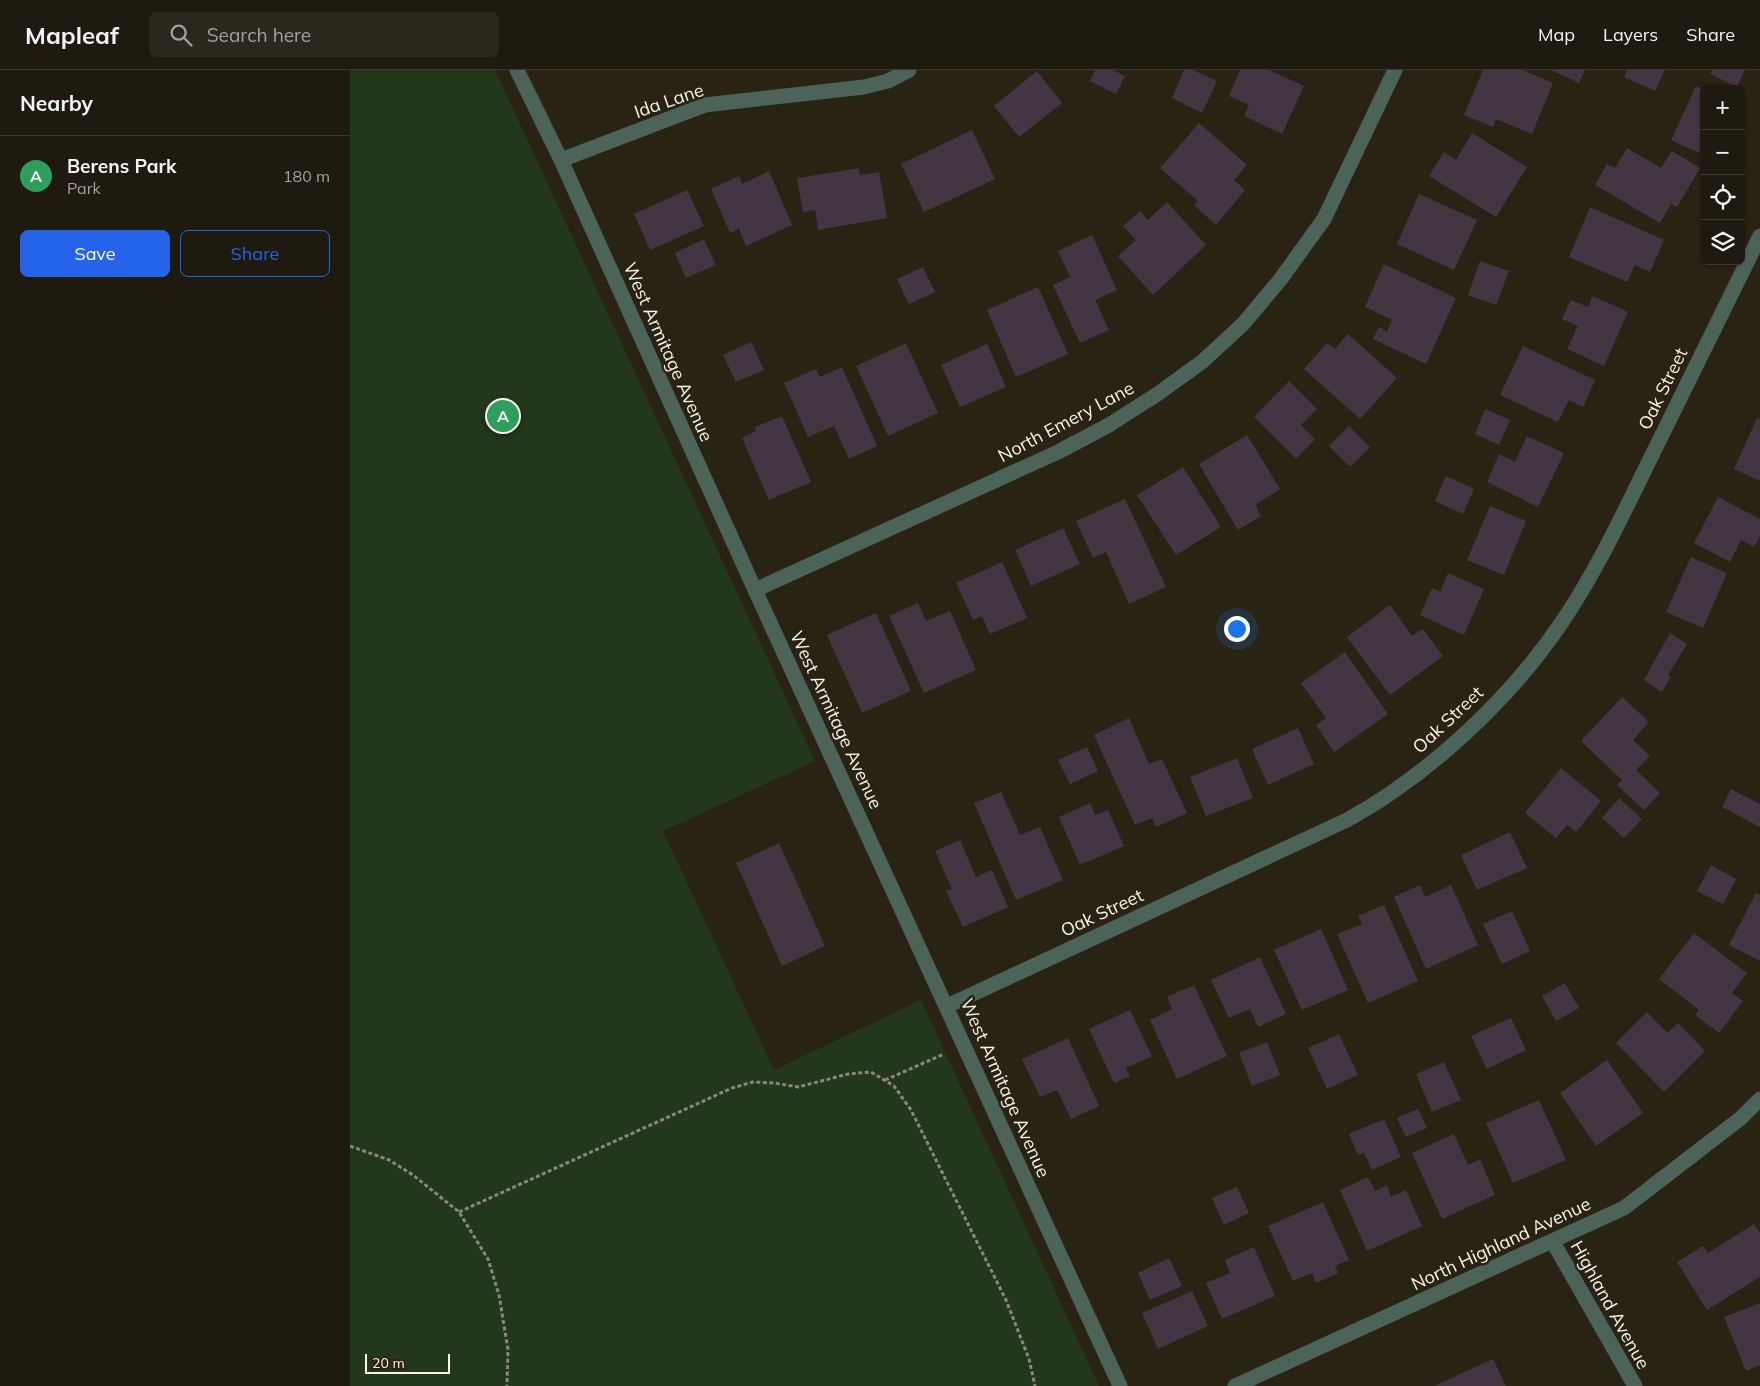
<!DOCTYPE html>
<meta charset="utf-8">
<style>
body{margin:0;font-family:Mulish,sans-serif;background:#2c271d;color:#f1f3f6}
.controls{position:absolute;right:15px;top:15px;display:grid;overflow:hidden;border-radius:8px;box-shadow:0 1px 4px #0004}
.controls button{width:45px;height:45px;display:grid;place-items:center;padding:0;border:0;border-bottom:1px solid #3c382f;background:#1f1a0f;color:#f1f3f6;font:25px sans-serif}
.scale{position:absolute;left:15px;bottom:12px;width:85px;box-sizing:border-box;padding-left:5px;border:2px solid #f8f4ea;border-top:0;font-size:14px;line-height:18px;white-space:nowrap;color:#f8f4ea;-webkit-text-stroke:4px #292314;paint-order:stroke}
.you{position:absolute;left:886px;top:558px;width:18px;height:18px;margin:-12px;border:4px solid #fff;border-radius:50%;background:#1a73e8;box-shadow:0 0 0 8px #1a73e833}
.badge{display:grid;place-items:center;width:32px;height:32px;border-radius:50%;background:#2563eb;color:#fff;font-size:16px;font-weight:700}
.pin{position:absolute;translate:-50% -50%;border:2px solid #fff;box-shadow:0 1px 5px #0006}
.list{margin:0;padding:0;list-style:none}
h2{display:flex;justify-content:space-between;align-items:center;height:65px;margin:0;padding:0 20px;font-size:21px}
h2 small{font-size:16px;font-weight:400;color:#a1a19e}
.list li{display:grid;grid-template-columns:32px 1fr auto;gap:15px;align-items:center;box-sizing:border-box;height:80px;padding:0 20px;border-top:1px solid #3c382f}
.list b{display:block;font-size:19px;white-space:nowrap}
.list p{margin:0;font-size:16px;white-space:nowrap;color:#a1a19e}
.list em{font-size:16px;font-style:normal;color:#a1a19e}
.actions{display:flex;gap:10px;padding:15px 20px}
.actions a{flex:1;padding:11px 0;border:1px solid #2563eb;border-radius:8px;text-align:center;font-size:18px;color:#2563eb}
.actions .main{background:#2563eb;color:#fff}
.icon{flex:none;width:28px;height:28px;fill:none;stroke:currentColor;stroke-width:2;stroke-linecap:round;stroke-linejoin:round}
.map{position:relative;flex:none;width:1410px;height:1316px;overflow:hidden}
header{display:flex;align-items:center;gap:30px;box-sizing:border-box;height:70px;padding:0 25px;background:#1f1a0f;border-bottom:1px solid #3c382f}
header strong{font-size:24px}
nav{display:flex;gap:28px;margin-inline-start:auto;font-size:18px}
.search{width:350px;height:45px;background:#2c271d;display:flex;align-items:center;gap:12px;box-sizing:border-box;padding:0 18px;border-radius:8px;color:#a1a19e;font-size:19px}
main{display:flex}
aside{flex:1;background:#1f1a0f}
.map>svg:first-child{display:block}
</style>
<header>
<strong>Mapleaf</strong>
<div class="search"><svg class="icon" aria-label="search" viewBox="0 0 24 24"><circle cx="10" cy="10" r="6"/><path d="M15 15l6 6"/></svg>Search here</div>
<nav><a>Map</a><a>Layers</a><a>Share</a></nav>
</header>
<main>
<aside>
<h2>Nearby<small></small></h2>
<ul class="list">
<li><span class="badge" style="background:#2e9e5b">A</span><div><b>Berens Park</b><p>Park</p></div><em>180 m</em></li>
</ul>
<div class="actions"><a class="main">Save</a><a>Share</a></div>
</aside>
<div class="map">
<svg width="1410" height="1316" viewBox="0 0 1410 1316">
<rect width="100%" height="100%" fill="#292314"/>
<path fill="#23371a" d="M 0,0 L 145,0 L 465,691 L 313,761 L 424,1000 L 571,930 L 749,1316 L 0,1316 Z"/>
<path fill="#433642" d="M 745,0 L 763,0 L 775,6 L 766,24 L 740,11 Z
M 834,0 L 843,0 L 867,11 L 852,43 L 822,28 Z
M 890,0 L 919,0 L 954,16 L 932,64 L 894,46 L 899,35 L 879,26 Z
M 1133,0 L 1173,0 L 1203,13 L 1182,64 L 1146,49 L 1143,57 L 1114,45 Z
M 1201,0 L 1235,0 L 1229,13 Z
M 1277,0 L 1315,0 L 1305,21 L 1274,7 Z
M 1362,0 L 1395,0 L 1387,17 L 1360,4 Z
M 687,1 L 712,33 L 669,67 L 644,36 Z
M 1346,16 L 1354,20 L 1354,85 L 1321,70 Z
M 849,53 L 897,95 L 884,110 L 895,120 L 866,155 L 844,135 L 848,131 L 810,98 Z
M 622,60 L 645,109 L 574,142 L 551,94 Z
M 1122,63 L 1177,97 L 1146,147 L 1079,106 L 1094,82 L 1106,90 Z
M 1277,78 L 1311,98 L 1322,81 L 1350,98 L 1327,137 L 1321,134 L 1310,153 L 1245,115 L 1257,94 L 1265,98 Z
M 509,98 L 510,105 L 529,102 L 537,148 L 468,160 L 465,140 L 453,142 L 447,108 Z
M 419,101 L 442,155 L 396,176 L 389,159 L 380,163 L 361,119 L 389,106 L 392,114 Z
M 337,120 L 354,156 L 300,180 L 284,144 Z
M 1069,124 L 1127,150 L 1104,200 L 1047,174 Z
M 817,132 L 856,175 L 803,225 L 768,186 L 786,170 L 773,156 L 790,141 L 798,150 Z
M 1240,137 L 1314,170 L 1300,202 L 1285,195 L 1277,212 L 1219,187 Z
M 742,165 L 767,220 L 745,230 L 759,260 L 730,273 L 703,215 L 720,207 L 708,181 Z
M 354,169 L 366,195 L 336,208 L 325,183 Z
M 1130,191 L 1159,201 L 1146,235 L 1118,225 Z
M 1034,194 L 1106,228 L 1076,294 L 1023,269 L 1029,257 L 1037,261 L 1042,250 L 1015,237 Z
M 573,197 L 585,222 L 559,234 L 547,209 Z
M 688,217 L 718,284 L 666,307 L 637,240 Z
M 1243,226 L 1278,242 L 1254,296 L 1217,279 L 1228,256 L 1212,249 L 1221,230 L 1238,237 Z
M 998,264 L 1047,308 L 1010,349 L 954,299 L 977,273 L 985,279 Z
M 401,272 L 414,300 L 386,312 L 373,285 Z
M 556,273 L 588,343 L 538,366 L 506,296 Z
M 637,274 L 656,317 L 610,337 L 591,295 Z
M 1173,276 L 1245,310 L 1233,337 L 1219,330 L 1208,352 L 1150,325 Z
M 492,297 L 527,376 L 499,389 L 484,356 L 458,367 L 434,313 L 466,299 L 470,307 Z
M 939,311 L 967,339 L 951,355 L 965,369 L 946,389 L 904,347 Z
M 1135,339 L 1160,350 L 1149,375 L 1125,364 Z
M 432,346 L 461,412 L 419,430 L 392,368 L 406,361 L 405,357 Z
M 1407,348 L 1410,349 L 1410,411 L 1384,399 Z
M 999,356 L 1020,377 L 1000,397 L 979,376 Z
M 897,365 L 930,419 L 905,435 L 911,446 L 888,460 L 849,394 Z
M 1177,366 L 1214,383 L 1188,437 L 1137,412 L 1149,384 L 1165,392 Z
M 833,397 L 871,457 L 826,485 L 787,425 Z
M 1096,406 L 1124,419 L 1113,444 L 1085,431 Z
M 1368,427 L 1410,449 L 1410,466 L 1404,477 L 1391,470 L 1380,492 L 1344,473 Z
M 775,429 L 816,517 L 779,534 L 756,482 L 743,488 L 726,451 Z
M 1140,436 L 1176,451 L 1154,505 L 1117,490 Z
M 713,458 L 730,494 L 681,516 L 665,480 Z
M 1341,487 L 1377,503 L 1353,558 L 1316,542 Z
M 652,492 L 677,548 L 640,564 L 632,546 L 623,550 L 606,513 Z
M 1098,503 L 1134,519 L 1114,565 L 1070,545 L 1082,518 L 1090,522 Z
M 568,533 L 576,551 L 600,541 L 626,600 L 574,623 L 539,546 Z
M 1040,535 L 1062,566 L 1073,559 L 1093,586 L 1040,625 L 997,567 Z
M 526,543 L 561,621 L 512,643 L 477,565 Z
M 1320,563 L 1337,574 L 1318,605 L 1321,607 L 1312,622 L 1294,610 Z
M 995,582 L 1038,644 L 984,682 L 966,655 L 976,648 L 951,613 Z
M 1272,627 L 1299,652 L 1283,670 L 1300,686 L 1286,700 L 1310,723 L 1294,740 L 1267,715 L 1272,710 L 1231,671 Z
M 779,648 L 799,694 L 812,689 L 837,743 L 806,757 L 802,748 L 785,755 L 744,665 Z
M 948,658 L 964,694 L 918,715 L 902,679 Z
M 737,677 L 748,701 L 720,714 L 708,690 Z
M 887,688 L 903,728 L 856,746 L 840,707 Z
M 1211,698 L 1251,731 L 1226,762 L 1217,755 L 1206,768 L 1175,743 Z
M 1381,719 L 1410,734 L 1410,757 L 1372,737 Z
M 651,722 L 670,765 L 690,757 L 713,810 L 666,830 L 624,733 Z
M 1269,728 L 1292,749 L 1274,768 L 1252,748 Z
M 740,733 L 745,745 L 758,740 L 774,776 L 730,795 L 709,747 Z
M 1160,762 L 1177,798 L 1127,820 L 1111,785 Z
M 610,770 L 626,807 L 642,800 L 658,837 L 613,857 L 596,821 L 602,819 L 585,781 Z
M 429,773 L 475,876 L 432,896 L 386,793 Z
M 1361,795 L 1386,809 L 1373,834 L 1347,821 Z
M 1070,815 L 1075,827 L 1101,815 L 1128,875 L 1076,899 L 1044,827 Z
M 1406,823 L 1410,825 L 1410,891 L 1379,875 Z
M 1034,835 L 1068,911 L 1018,933 L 987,864 L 1012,854 L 1008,846 Z
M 1162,841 L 1180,881 L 1152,894 L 1133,854 Z
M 971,859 L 998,920 L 952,940 L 924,880 Z
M 1344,863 L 1397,903 L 1382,923 L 1393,931 L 1369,963 L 1345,945 L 1349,940 L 1309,909 Z
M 910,887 L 936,944 L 908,957 L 900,939 L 879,948 L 861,910 Z
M 1215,913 L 1229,938 L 1206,951 L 1192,926 Z
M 844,915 L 877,986 L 827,1009 L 800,950 L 822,939 L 817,927 Z
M 780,940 L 802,986 L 776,998 L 780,1006 L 764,1013 L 739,959 Z
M 1297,942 L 1317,963 L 1328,953 L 1355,981 L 1314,1022 L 1266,973 Z
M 1161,948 L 1176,980 L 1137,999 L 1121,966 Z
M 989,964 L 1008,1005 L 977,1019 L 958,978 Z
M 718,968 L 749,1036 L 721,1049 L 707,1020 L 690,1027 L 672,989 Z
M 917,972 L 930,1005 L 902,1016 L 889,983 Z
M 1257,990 L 1293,1043 L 1246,1076 L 1210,1023 Z
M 1094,992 L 1111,1030 L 1082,1042 L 1066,1004 Z
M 1189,1030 L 1216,1090 L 1163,1113 L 1136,1053 Z
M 1068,1039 L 1077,1058 L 1056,1067 L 1047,1048 Z
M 1034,1049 L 1051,1087 L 1022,1100 L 1014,1083 L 1008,1085 L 999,1064 Z
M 1104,1064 L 1118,1095 L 1130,1089 L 1145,1125 L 1092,1149 L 1062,1083 Z
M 1018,1107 L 1025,1121 L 1037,1115 L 1041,1127 L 1056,1120 L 1072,1156 L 1017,1181 L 990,1120 Z
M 887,1117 L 899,1143 L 874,1155 L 862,1128 Z
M 973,1132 L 999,1190 L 985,1196 L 988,1203 L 966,1213 L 962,1203 L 943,1211 L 918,1156 Z
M 1404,1154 L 1410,1163 L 1410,1207 L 1357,1240 L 1327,1192 L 1353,1176 L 1358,1183 Z
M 904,1177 L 925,1226 L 872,1249 L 856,1213 L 880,1203 L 875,1190 Z
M 819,1188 L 832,1216 L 800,1230 L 788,1203 Z
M 842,1221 L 858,1256 L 808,1279 L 792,1243 Z
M 1410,1233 L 1410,1295 L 1396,1301 L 1374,1247 Z
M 1143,1289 L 1156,1316 L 1084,1316 Z"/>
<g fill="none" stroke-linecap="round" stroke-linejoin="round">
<path stroke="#8c877a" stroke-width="3" stroke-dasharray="4 2.5" stroke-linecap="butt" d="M 535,1010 L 594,984
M 0,1076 L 39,1090 L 63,1105 L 109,1142 L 138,1189 L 149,1225 L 158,1280 L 157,1316
M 109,1142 L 382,1018 L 403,1012 L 424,1013 L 448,1017 L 498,1004 L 521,1002 L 544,1016 L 561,1040 L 656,1230 L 679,1289 L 685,1316"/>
<path stroke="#4c635a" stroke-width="15" d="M 167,0 L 211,90 L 405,520 L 770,1316
M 211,90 L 355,35 L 514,17 L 538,11 L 559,0
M 405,520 L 708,382 L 759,355 L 809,323 L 853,291 L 893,254 L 930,210 L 974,149 L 1045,0
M 597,936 L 997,750 C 1079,705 1160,629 1212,552 C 1250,496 1278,433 1308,373 C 1342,304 1376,235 1410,166
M 1203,1172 L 1285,1316
M 885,1316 L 1274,1138 L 1391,1048 L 1410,1029"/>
</g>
<g text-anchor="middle" stroke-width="5" stroke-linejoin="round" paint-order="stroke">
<g font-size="18" fill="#f8f4ea" stroke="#292314">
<text transform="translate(319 31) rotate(-19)" y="6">Ida Lane</text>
<text transform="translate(318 282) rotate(66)" y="6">West Armitage Avenue</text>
<text transform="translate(1313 319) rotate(-64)" y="6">Oak Street</text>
<text transform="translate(716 352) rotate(-28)" y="6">North Emery Lane</text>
<text transform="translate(486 650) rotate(65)" y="6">West Armitage Avenue</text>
<text transform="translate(1098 650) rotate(-43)" y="6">Oak Street</text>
<text transform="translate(752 843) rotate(-25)" y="6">Oak Street</text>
<text transform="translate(655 1018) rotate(66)" y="6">West Armitage Avenue</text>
<text transform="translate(1151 1174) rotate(-25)" y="6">North Highland Avenue</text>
<text transform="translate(1260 1235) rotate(61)" y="6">Highland Avenue</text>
</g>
</g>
</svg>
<div class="controls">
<button>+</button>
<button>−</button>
<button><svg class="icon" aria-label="locate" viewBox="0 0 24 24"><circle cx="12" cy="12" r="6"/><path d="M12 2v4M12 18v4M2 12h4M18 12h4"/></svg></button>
<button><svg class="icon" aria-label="layers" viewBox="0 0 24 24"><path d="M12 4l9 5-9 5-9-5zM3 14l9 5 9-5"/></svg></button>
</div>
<div class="scale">20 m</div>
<div class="you"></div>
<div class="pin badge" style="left:153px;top:346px;background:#2e9e5b">A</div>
</div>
</main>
